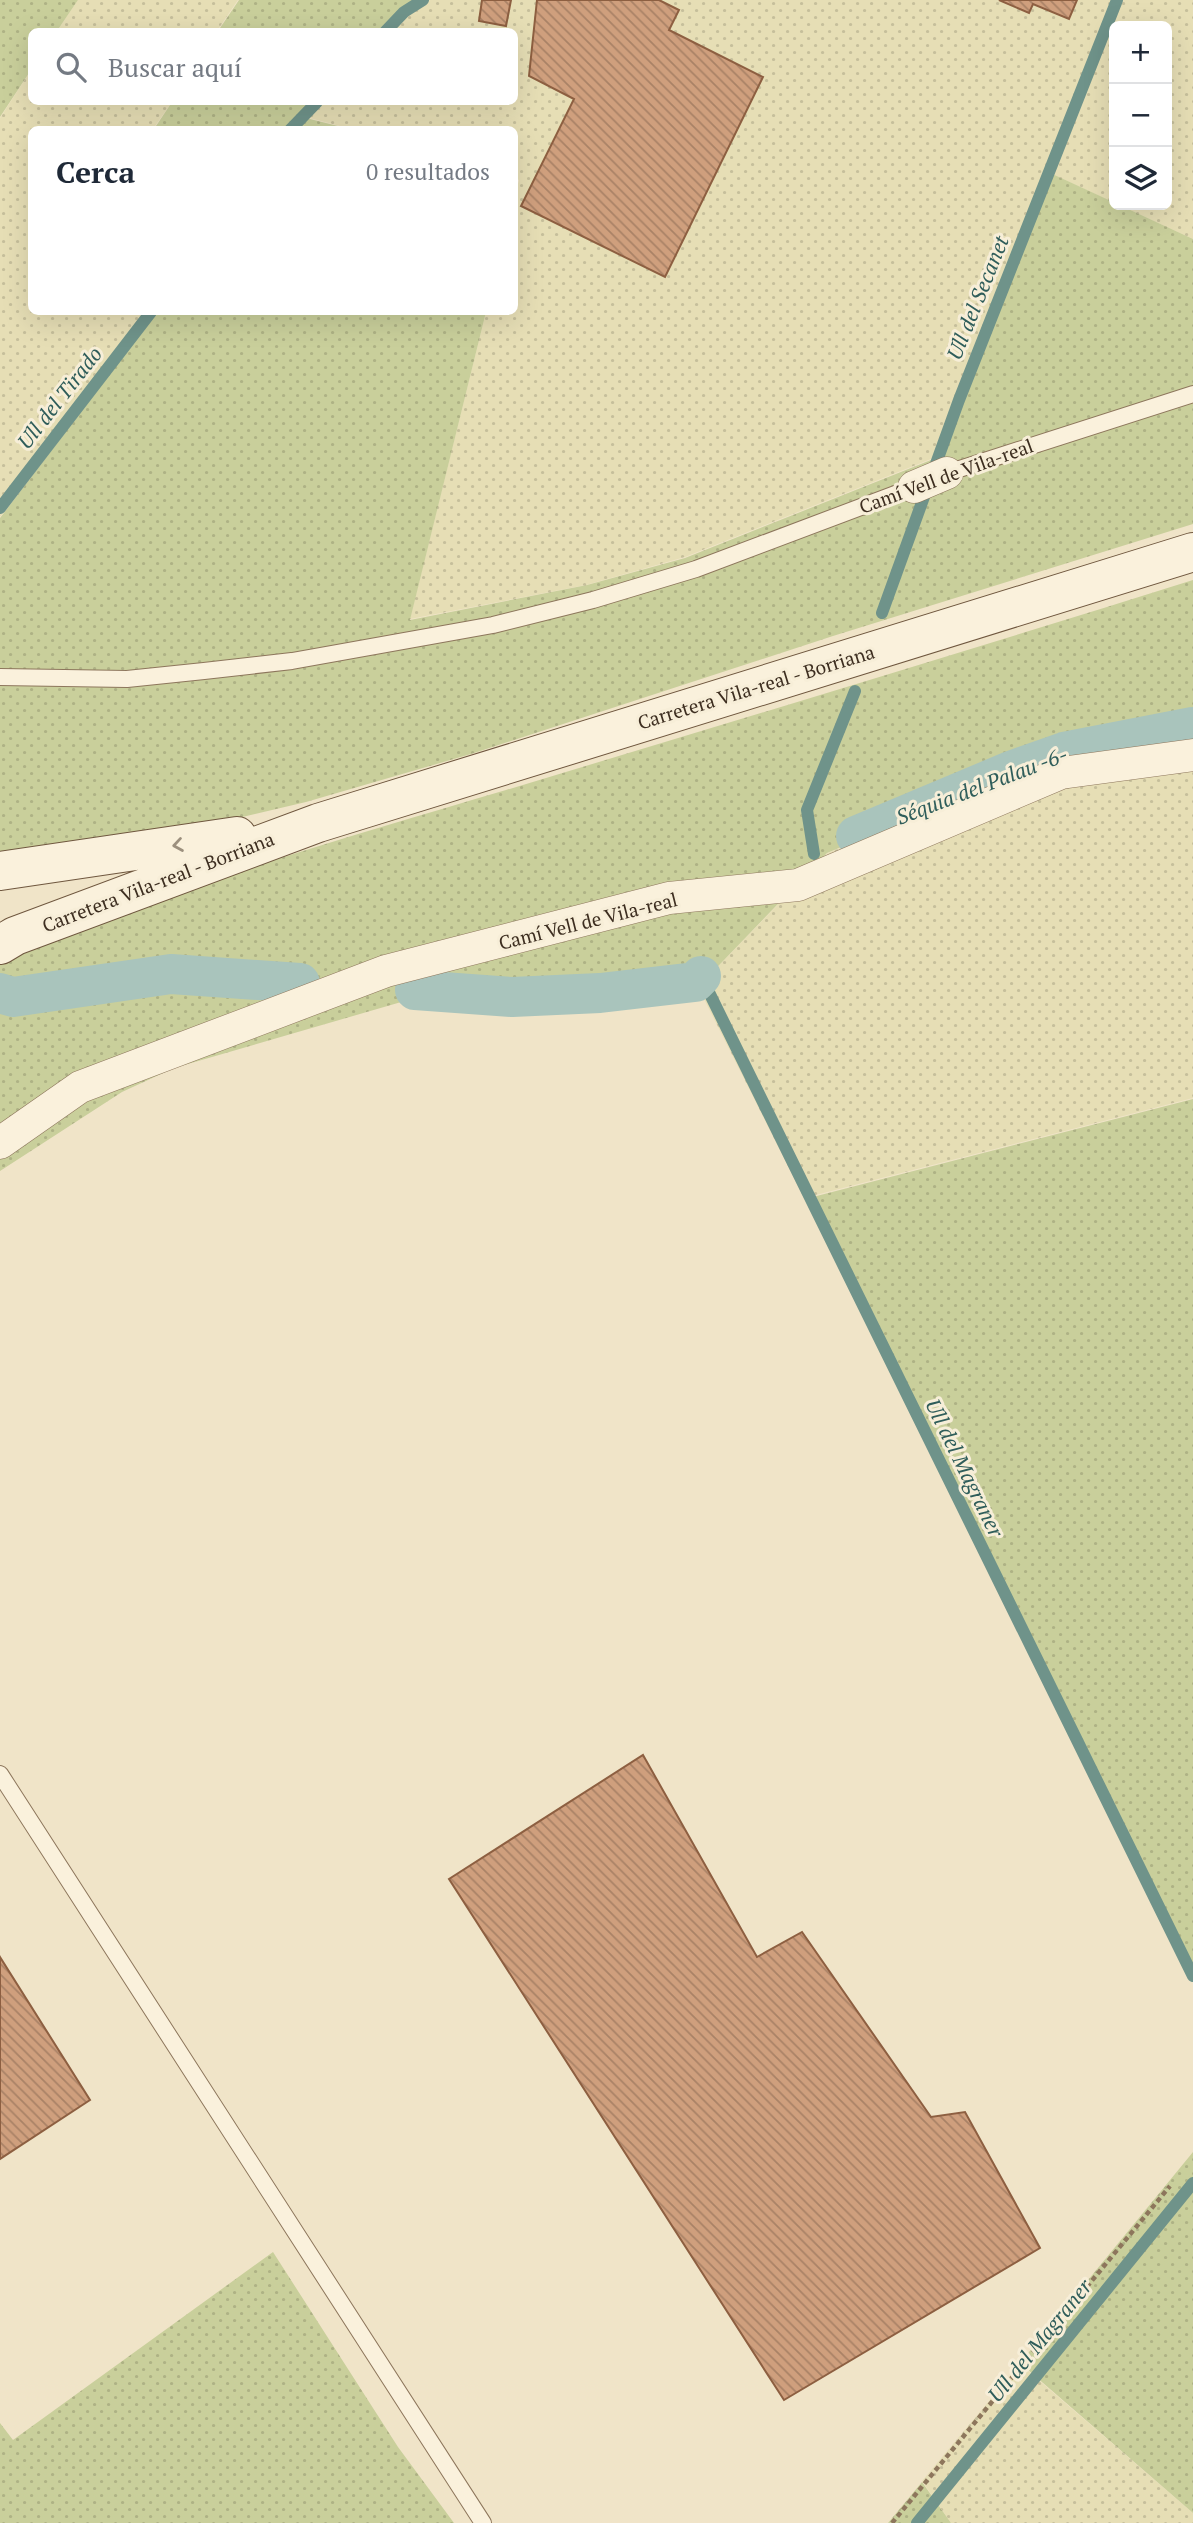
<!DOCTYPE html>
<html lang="es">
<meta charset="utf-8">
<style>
body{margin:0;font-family:"PT Serif",serif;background:#f2f2f3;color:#1f2937}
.controls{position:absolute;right:21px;top:21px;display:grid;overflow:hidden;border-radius:10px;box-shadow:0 7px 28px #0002}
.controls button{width:63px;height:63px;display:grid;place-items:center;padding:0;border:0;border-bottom:2px solid #e0e1e3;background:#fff;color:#1f2937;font:35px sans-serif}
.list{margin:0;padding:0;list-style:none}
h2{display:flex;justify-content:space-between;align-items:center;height:91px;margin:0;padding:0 28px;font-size:30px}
h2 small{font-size:23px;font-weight:400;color:#747a83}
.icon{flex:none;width:38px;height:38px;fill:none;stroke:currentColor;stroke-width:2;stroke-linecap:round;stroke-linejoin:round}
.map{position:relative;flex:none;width:1193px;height:2523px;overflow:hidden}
.search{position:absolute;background:#fff;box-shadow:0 7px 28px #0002;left:28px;top:28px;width:490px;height:77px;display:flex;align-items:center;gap:18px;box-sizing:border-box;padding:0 24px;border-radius:10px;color:#747a83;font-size:26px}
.panel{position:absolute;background:#fff;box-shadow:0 7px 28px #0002;left:28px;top:126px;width:490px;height:189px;border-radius:10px}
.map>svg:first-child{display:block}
</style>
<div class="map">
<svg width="1193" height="2523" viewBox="0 0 1193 2523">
<defs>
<pattern id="farmland-dots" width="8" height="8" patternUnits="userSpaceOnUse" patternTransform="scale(1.75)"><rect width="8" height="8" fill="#e6deb5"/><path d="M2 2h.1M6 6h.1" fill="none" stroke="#c6bf9b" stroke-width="1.8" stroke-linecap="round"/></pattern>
<pattern id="grass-dots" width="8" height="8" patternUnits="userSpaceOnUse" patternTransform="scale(1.75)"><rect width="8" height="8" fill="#c9cf9b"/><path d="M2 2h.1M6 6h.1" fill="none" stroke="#aeb285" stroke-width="1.8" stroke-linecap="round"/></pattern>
<pattern id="building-back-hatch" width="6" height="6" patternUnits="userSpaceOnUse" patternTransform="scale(1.75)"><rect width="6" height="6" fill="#cf9f7d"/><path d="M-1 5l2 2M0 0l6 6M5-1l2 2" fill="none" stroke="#a98266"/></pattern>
</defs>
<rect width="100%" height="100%" fill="#f0e4c8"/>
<path fill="url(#farmland-dots)" d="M 78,0 L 238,0 L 217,31 L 57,31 Z
M 429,0 L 1193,0 L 1193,239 L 1119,205 L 1167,205 L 1167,26 L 1114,26 L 1114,203 L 1046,171 L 936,457 L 685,557 L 586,585 L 410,619 L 486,312 L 514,312 L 514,198 L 519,180 L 515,178 L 514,130 L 351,129 L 306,117 L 321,102 L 514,102 L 514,32 L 388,31 L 405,13 Z
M 31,70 L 32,102 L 172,102 L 153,129 L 32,130 L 32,312 L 157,312 L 0,517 L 0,118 Z
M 1193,732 L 1193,1098 L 804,1198 L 698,987 L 828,853 L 1063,756 Z
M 1020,2364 L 1193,2513 L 1193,2523 L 951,2523 L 922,2481 Z"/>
<path fill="url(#grass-dots)" d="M 0,0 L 78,0 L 57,31 L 32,32 L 31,70 L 0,117 Z
M 239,0 L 428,0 L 405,13 L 388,31 L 218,31 Z
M 172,102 L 321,102 L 306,118 L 350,129 L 154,129 Z
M 1046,171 L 1193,239 L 1193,524 L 833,636 L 471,754 L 306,802 L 192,829 L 0,861 L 0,518 L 157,312 L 486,312 L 410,620 L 587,585 L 685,558 L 936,458 Z
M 1193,580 L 1193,730 L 1062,755 L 827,853 L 699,986 L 601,999 L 513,1005 L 415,998 L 174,1068 L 122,1092 L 0,1171 L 0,964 C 162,889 335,841 506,790 C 735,721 964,652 1193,580 Z
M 1193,1099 L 1193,1982 L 805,1199 Z
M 1193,2152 L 1193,2513 L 1020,2363 Z
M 273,2252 L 398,2447 L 454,2523 L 0,2523 L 0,2423 L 13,2440 Z
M 922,2482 L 951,2523 L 888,2523 Z"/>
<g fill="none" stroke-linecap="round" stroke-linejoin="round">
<path stroke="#6f938a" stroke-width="12" d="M 385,32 L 404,12 L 423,0
M 290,130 L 317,102
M 0,508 L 151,312
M 882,613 L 959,400 L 1117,0
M 814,854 L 807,810 L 855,691
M 701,976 L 1193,1976
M 917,2523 L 1193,2183"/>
<path stroke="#a9c4bc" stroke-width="40" d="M 856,836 L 1013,770 L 1064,752 L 1193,727
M 415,990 L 512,997 L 600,993 L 695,982 L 701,976
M 0,993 L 13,997 L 171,974 L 300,983"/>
</g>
<path fill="url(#building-back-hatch)" stroke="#8d5f41" stroke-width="2" d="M 482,0 L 511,0 L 506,26 L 479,21 Z
M 537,0 L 659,0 L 679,10 L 669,30 L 763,77 L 665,277 L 521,206 L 574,99 L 529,76 Z
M 999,0 L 1077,0 L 1069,19 L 1033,4 L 1029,13 Z
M 643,1755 L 757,1957 L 802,1932 L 931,2117 L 965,2112 L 1040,2248 L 784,2400 L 449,1879 Z
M 0,1957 L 90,2100 L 0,2159 Z"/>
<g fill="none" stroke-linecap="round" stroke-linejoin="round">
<g stroke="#8d765c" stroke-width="18">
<path id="lane" d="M 947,473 L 1193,394
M 0,677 L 127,679 L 204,671 L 292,661 L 493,625 L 593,600 L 696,569 L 914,487
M 0,1774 L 483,2523"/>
</g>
<g stroke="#8d765c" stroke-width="33">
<path id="street" d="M 914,487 L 947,473
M 0,1143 L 80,1087 L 386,971 L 669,898 L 798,885 L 1061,773 L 1193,755"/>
</g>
<g stroke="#6f573f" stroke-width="40">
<path id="secondary" d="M 0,871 L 237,836
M 0,945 L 15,936 L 318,823 L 1193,552"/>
</g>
<path stroke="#8d765c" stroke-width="4.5" stroke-dasharray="5 3.5" stroke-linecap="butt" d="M 892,2523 L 1170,2186"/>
<use href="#lane" stroke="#faf1dc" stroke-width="16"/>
<use href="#street" stroke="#faf1dc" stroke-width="32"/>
<use href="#secondary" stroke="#faf1dc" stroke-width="38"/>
</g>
<defs><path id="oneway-chevron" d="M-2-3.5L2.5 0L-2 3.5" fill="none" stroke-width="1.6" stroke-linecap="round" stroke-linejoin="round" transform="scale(1.75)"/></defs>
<use stroke="#9c907e" href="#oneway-chevron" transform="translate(178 845) rotate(171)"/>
<g text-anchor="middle" stroke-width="6" stroke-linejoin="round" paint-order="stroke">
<g font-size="19" fill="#3d2e20" stroke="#f7eed8">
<text transform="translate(946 476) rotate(-20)" y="7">Camí Vell de Vila-real</text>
<text transform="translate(756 687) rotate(-17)" y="7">Carretera Vila-real - Borriana</text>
<text transform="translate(158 882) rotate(-21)" y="7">Carretera Vila-real - Borriana</text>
<text transform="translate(588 921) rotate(-14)" y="7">Camí Vell de Vila-real</text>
</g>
<g font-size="21" font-style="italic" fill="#2f5d5a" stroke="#f7eed8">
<text transform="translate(978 298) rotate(-68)" y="7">Ull del Secanet</text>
<text transform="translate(60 398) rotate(-52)" y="7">Ull del Tirado</text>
<text transform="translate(982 786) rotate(-21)" y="7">Séquia del Palau -6-</text>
<text transform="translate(964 1468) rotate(64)" y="7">Ull del Magraner</text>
<text transform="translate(1040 2341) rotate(-51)" y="7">Ull del Magraner</text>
</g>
</g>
</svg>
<div class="controls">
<button>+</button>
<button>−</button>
<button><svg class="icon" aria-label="layers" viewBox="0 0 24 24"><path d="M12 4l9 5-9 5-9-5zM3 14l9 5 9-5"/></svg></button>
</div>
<div class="search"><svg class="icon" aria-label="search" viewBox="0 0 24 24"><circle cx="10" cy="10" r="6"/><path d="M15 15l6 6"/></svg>Buscar aquí</div>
<section class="panel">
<h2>Cerca<small>0 resultados</small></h2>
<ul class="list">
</ul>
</section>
</div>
